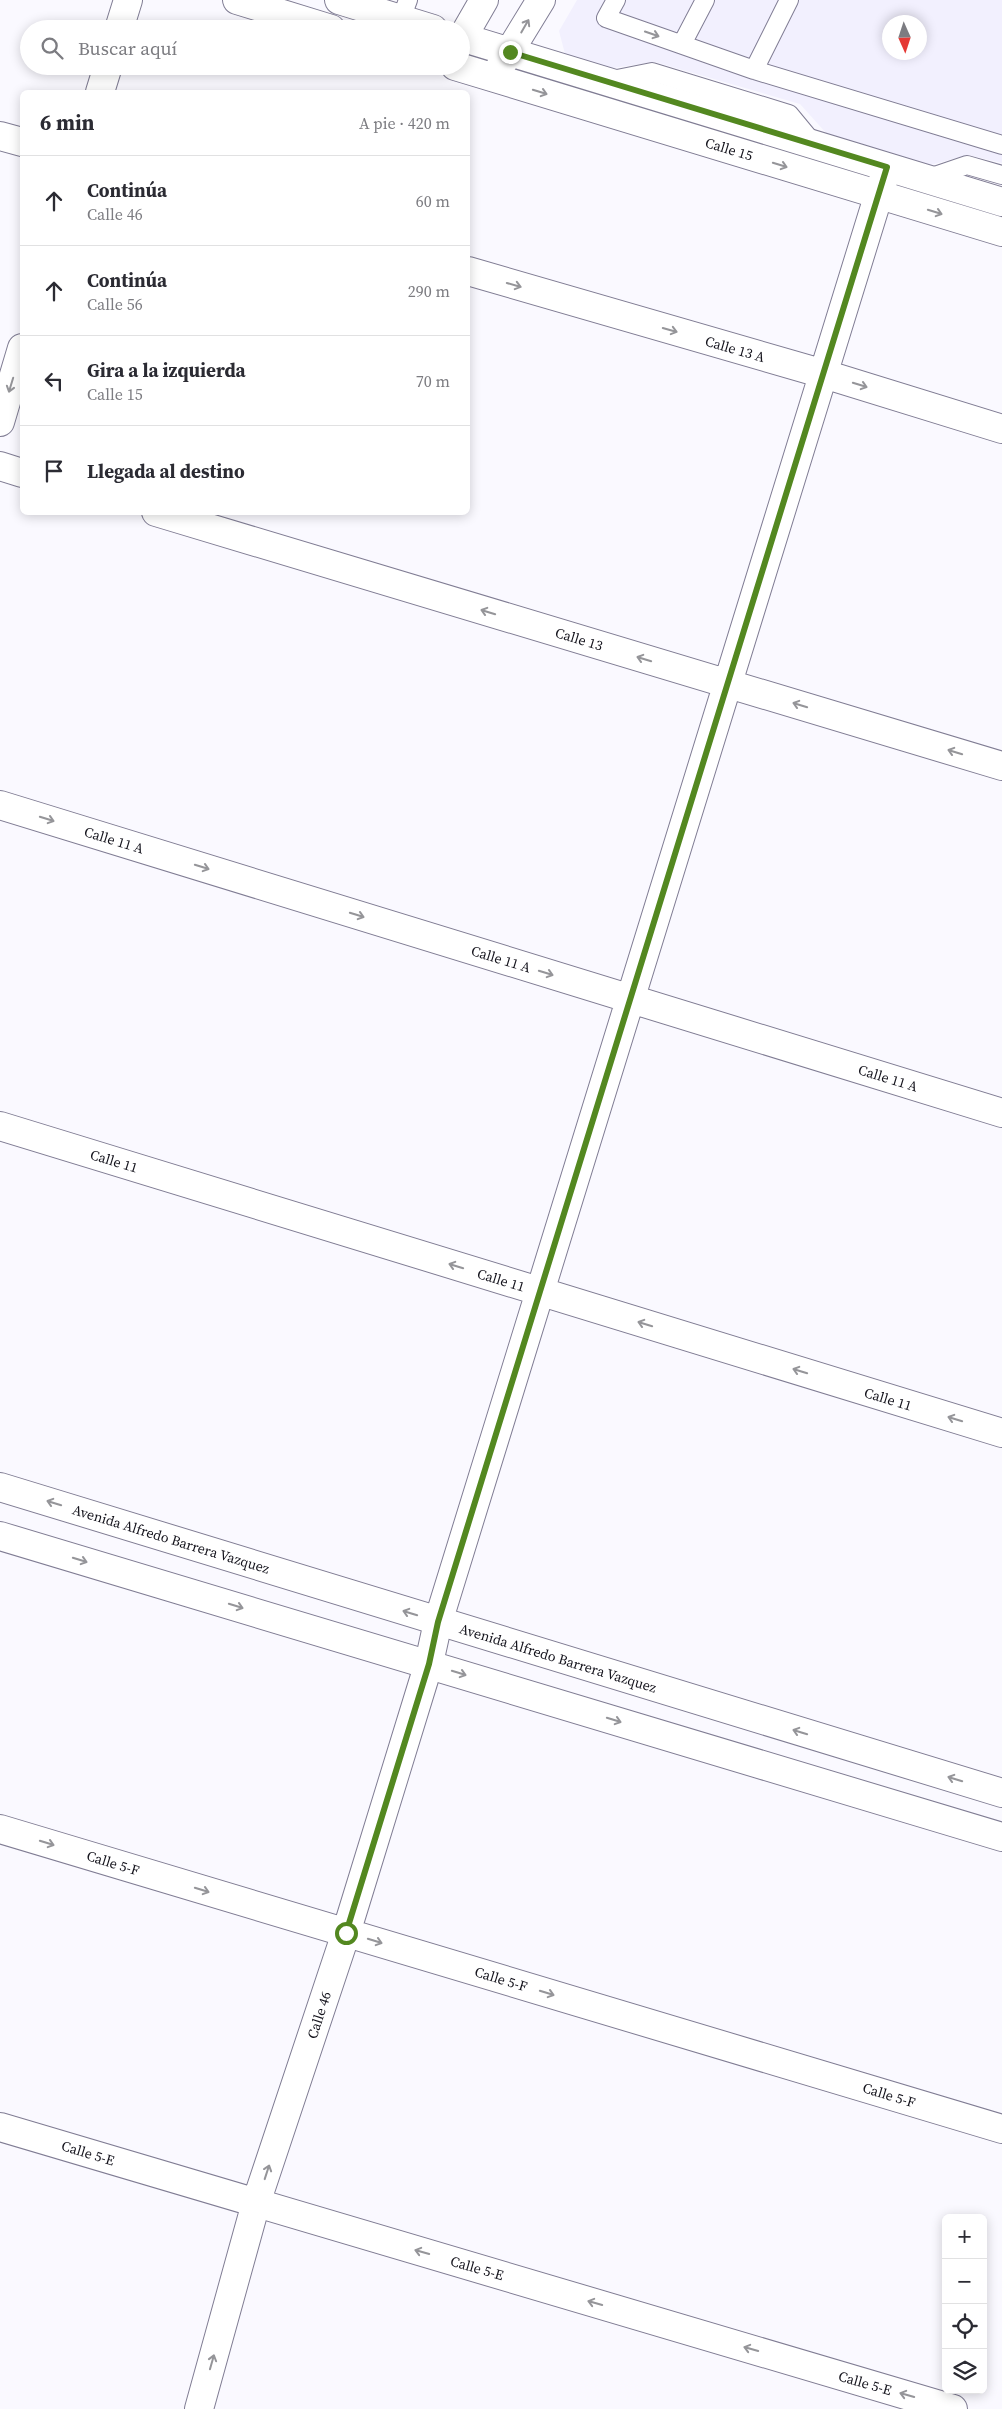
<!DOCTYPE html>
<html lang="es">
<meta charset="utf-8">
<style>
body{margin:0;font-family:"Source Serif 4",serif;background:#f2f2f3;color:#2b2b33}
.controls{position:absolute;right:15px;bottom:15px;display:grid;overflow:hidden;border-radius:8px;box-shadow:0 2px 12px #0003}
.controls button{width:45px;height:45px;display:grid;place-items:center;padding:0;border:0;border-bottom:1px solid #e1e1e2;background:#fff;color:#2b2b33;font:25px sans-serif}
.compass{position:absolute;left:882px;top:15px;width:45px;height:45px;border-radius:50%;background:#fff;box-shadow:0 2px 12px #0003;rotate:177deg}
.stop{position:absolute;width:15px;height:15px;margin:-11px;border:4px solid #538820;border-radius:50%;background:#fff}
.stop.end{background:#538820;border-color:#fff;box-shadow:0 1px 5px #0008}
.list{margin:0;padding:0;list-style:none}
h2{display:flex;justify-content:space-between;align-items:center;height:65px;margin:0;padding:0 20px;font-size:21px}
h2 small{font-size:16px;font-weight:400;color:#7c7c81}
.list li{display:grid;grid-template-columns:32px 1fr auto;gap:15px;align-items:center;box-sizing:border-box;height:90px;padding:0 20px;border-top:1px solid #e1e1e2}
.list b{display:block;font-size:19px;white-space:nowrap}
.list p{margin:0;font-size:16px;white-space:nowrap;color:#7c7c81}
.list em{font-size:16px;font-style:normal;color:#7c7c81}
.icon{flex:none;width:28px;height:28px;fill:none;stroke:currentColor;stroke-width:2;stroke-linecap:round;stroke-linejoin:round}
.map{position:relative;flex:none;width:1002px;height:2409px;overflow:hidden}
.search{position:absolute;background:#fff;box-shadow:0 2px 12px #0003;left:20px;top:20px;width:450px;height:55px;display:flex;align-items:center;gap:12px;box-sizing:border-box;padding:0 18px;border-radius:28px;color:#7c7c81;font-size:19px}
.panel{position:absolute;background:#fff;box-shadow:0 2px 12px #0003;left:20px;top:90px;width:450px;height:425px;border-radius:8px}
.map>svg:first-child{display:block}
</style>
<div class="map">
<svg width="1002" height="2409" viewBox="0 0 1002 2409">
<rect width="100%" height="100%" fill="#faf9ff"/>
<path fill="#f2f0fe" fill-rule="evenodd" d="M 577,0 L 1002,0 L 1002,163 L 968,155 L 927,166 L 827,134 L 800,104 L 655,62 L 605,69 L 565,54 L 559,31 ZM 890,22 L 920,22 L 920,52 L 890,52 Z"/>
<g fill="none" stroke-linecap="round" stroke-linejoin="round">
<g stroke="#807d94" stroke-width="20">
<path id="lane" d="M 616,0 L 606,18 L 754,70 L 1002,145
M 401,19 L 408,0
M 682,44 L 705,0
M 754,70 L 789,0
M 612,80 L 652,72 L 789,114 L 813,143
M 926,179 L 967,165 L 1002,175"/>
</g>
<g stroke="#807d94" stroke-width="30">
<path id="street" d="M 119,29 L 128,0
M 100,92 L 108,66
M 0,136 L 22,142
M 468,271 L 824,374 L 1002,429
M 0,422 L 22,348
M 0,466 L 22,473
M 156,512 L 1002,766
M 0,805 L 1002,1113
M 0,1126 L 1002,1433
M 0,1829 L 1002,2129
M 0,2127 L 953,2409
M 199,2409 L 256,2203 L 346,1933 L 429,1663 L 438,1622 L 886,171"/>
</g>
<g stroke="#807d94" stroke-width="30">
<path id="secondary" d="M 237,0 L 331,29
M 339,0 L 433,29
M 461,37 L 1002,202
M 461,40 L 484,0
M 455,66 L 1002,232
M 500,67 L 541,0
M 0,1487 L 1002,1793
M 0,1536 L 1002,1837"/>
</g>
<use href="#lane" stroke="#fff" stroke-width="18"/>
<use href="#street" stroke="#fff" stroke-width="28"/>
<use href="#secondary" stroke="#fff" stroke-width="28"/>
</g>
<defs><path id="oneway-shaft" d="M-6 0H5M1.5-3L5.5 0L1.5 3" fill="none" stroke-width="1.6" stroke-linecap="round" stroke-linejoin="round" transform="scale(1.25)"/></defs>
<g stroke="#959599">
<use href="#oneway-shaft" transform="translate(525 26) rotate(-60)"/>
<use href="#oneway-shaft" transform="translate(652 34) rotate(19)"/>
<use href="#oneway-shaft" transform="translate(540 92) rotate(17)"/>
<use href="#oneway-shaft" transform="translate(780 165) rotate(17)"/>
<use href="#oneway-shaft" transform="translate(935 212) rotate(17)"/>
<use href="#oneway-shaft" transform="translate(514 285) rotate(16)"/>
<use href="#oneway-shaft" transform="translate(670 330) rotate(16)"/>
<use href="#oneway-shaft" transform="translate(11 385) rotate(107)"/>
<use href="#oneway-shaft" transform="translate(860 385) rotate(17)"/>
<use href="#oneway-shaft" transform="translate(488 612) rotate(-163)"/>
<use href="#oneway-shaft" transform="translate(644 659) rotate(-163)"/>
<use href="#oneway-shaft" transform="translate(800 705) rotate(-163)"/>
<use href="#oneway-shaft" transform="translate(955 752) rotate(-163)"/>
<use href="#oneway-shaft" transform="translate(47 819) rotate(17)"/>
<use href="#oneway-shaft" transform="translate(202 867) rotate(17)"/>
<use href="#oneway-shaft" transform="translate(357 915) rotate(17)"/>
<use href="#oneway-shaft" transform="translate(546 973) rotate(17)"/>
<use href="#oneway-shaft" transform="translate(456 1266) rotate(-163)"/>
<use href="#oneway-shaft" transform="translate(645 1324) rotate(-163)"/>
<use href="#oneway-shaft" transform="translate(800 1371) rotate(-163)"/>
<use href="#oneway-shaft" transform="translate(955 1419) rotate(-163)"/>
<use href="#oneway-shaft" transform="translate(54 1503) rotate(-163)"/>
<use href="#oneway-shaft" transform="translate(80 1560) rotate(17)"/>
<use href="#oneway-shaft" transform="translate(236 1606) rotate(17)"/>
<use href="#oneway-shaft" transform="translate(410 1613) rotate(-163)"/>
<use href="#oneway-shaft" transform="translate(459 1673) rotate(17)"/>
<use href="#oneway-shaft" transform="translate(614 1720) rotate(17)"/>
<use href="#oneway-shaft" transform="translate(800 1732) rotate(-163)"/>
<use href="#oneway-shaft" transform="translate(955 1779) rotate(-163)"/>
<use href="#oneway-shaft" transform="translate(47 1843) rotate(17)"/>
<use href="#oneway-shaft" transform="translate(202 1890) rotate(17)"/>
<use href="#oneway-shaft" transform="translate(375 1941) rotate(17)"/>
<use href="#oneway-shaft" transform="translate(547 1993) rotate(17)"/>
<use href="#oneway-shaft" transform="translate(267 2172) rotate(-72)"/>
<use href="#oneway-shaft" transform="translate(422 2252) rotate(-164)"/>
<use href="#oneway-shaft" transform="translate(595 2303) rotate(-164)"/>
<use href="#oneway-shaft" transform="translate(751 2349) rotate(-164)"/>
<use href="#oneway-shaft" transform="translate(212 2362) rotate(-74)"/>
<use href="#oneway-shaft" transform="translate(907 2395) rotate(-164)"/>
</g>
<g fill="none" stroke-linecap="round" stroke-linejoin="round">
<path stroke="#538820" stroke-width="6" d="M 346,1933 L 429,1664 L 438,1622 L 887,167 L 510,52"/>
</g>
<g text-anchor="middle" stroke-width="4" stroke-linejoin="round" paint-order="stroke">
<g font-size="14" fill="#14131c" stroke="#fff">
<text transform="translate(729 149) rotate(17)" y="5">Calle 15</text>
<text transform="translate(735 349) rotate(16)" y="5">Calle 13 A</text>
<text transform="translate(579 639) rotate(17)" y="5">Calle 13</text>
<text transform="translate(114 840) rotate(17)" y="5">Calle 11 A</text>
<text transform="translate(501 959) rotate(17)" y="5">Calle 11 A</text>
<text transform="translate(888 1078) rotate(17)" y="5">Calle 11 A</text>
<text transform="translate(114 1161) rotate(17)" y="5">Calle 11</text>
<text transform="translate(501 1280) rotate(17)" y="5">Calle 11</text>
<text transform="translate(888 1399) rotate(17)" y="5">Calle 11</text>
<text transform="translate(171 1539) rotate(17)" y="5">Avenida Alfredo Barrera Vazquez</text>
<text transform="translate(558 1658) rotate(17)" y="5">Avenida Alfredo Barrera Vazquez</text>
<text transform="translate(113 1863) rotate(17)" y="5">Calle 5-F</text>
<text transform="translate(501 1979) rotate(17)" y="5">Calle 5-F</text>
<text transform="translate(319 2015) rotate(-72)" y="5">Calle 46</text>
<text transform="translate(889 2095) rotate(17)" y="5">Calle 5-F</text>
<text transform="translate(88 2153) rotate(17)" y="5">Calle 5-E</text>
<text transform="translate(477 2268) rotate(16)" y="5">Calle 5-E</text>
<text transform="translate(865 2383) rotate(16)" y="5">Calle 5-E</text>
</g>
</g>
</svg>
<div class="controls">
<button>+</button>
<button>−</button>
<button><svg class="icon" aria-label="locate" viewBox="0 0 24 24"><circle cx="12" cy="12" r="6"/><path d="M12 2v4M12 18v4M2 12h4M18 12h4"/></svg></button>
<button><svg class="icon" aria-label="layers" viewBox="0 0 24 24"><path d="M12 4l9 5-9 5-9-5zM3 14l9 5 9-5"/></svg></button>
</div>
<svg class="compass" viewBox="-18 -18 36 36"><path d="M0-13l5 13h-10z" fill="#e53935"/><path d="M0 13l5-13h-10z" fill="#7c7c81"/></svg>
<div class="stop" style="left:346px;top:1933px"></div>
<div class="stop end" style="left:510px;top:52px"></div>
<div class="search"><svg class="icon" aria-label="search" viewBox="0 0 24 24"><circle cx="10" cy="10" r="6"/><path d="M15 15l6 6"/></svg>Buscar aquí</div>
<section class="panel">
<h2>6 min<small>A pie · 420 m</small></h2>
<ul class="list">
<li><svg class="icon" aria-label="ahead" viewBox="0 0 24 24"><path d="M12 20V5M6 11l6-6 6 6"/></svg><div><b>Continúa</b><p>Calle 46</p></div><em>60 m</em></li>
<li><svg class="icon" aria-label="ahead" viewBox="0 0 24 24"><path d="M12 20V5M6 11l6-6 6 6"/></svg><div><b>Continúa</b><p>Calle 56</p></div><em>290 m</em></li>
<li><svg class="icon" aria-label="left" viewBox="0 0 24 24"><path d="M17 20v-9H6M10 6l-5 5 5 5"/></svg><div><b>Gira a la izquierda</b><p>Calle 15</p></div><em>70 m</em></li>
<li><svg class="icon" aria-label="arrive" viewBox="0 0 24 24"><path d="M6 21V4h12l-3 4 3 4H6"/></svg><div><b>Llegada al destino</b></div></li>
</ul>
</section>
</div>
